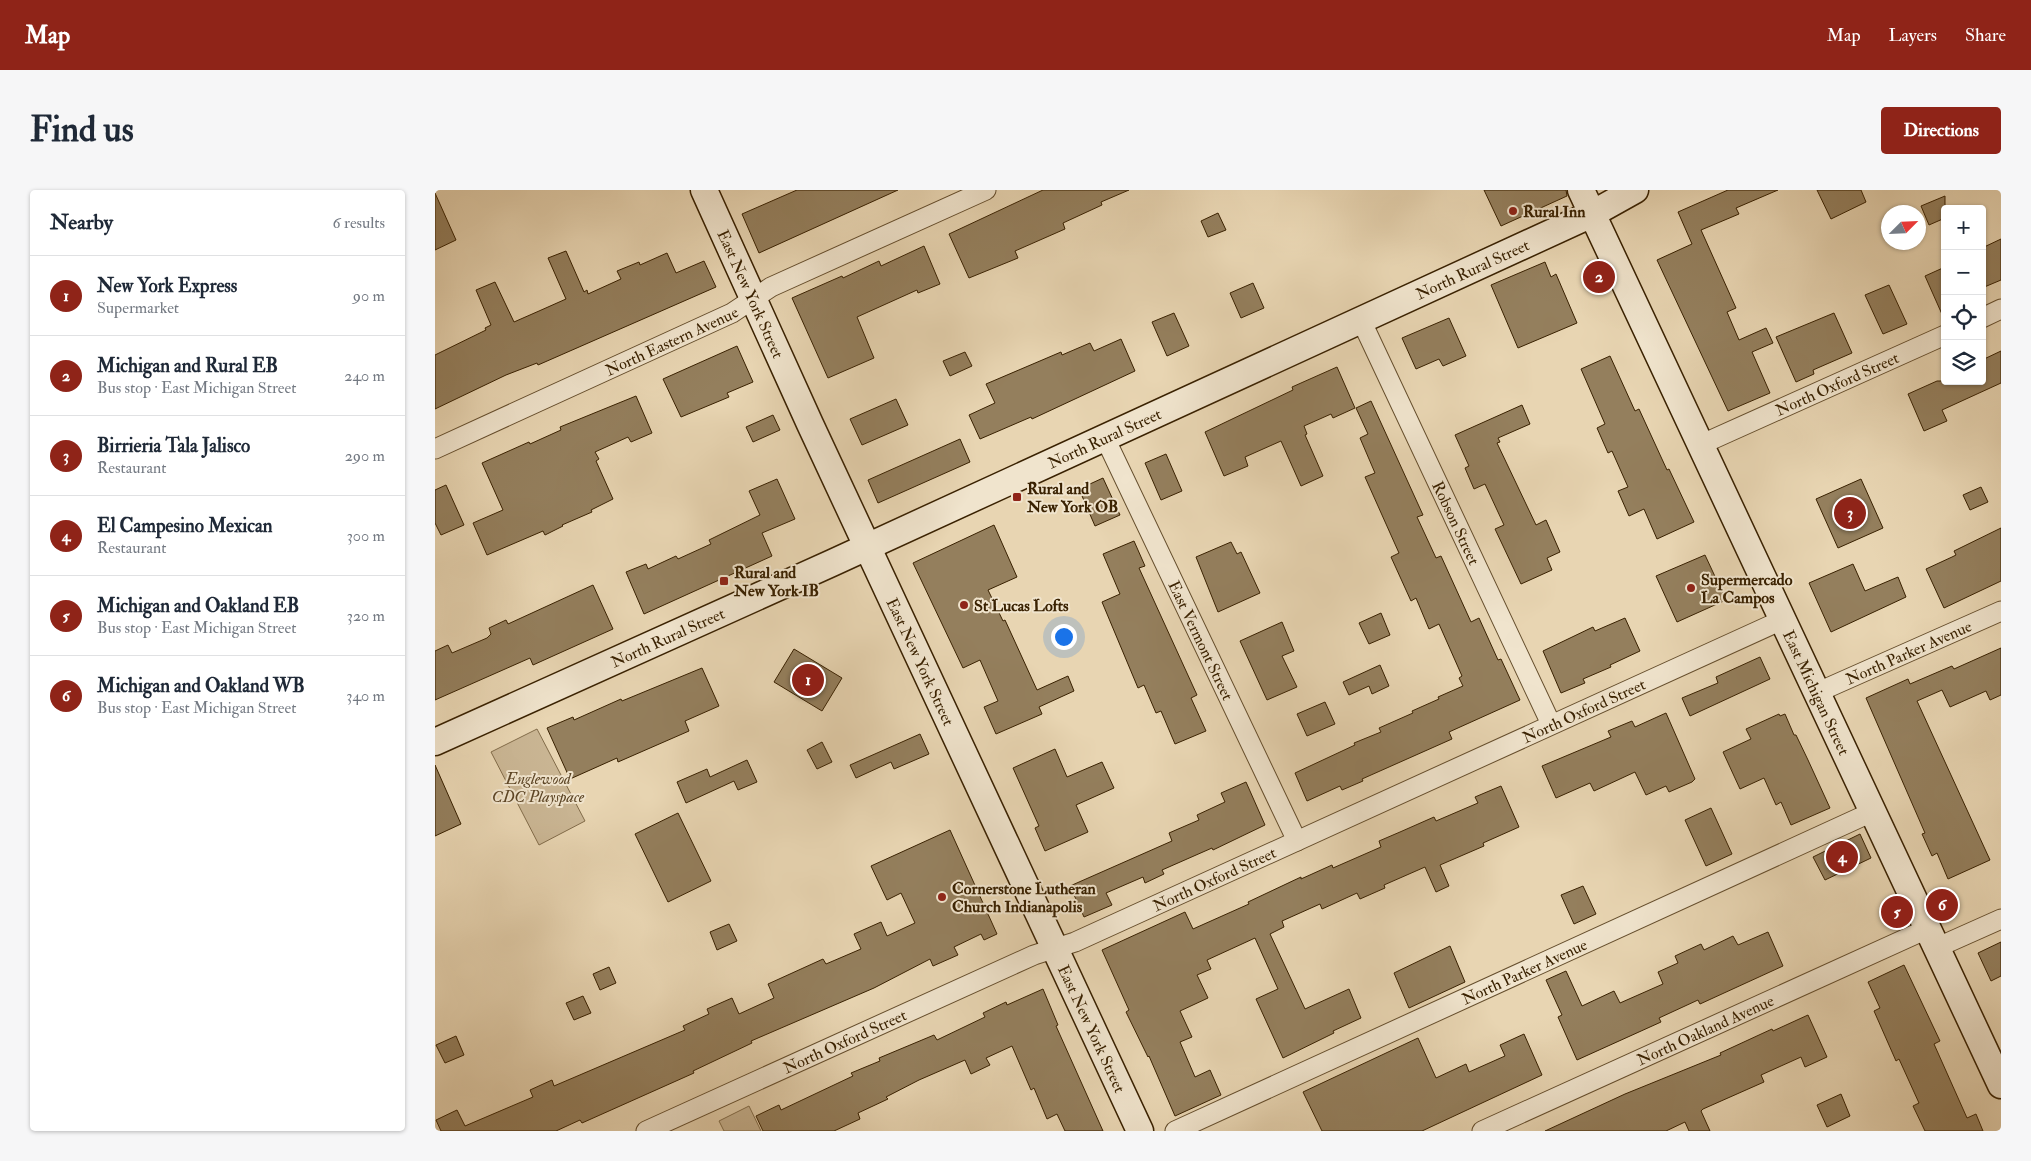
<!DOCTYPE html>
<meta charset="utf-8">
<style>
body{margin:0;font-family:"IM FELL Double Pica",serif;background:#f6f6f7;color:#1f2937}
.controls{position:absolute;right:15px;top:15px;display:grid;overflow:hidden;border-radius:5px;box-shadow:0 1px 4px #0004}
.controls button{width:45px;height:45px;display:grid;place-items:center;padding:0;border:0;border-bottom:1px solid #e0e1e3;background:#fff;color:#1f2937;font:25px sans-serif}
.compass{position:absolute;left:1446px;top:15px;width:45px;height:45px;border-radius:50%;background:#fff;box-shadow:0 1px 4px #0004;rotate:66deg}
.you{position:absolute;left:628px;top:446px;width:18px;height:18px;margin:-12px;border:4px solid #fff;border-radius:50%;background:#1a73e8;box-shadow:0 0 0 8px #1a73e833}
.badge{display:grid;place-items:center;width:32px;height:32px;border-radius:50%;background:#8f2418;color:#fff;font-size:16px;font-weight:700}
.pin{position:absolute;translate:-50% -50%;border:2px solid #fff;box-shadow:0 1px 5px #0006}
.list{margin:0;padding:0;list-style:none}
h2{display:flex;justify-content:space-between;align-items:center;height:65px;margin:0;padding:0 20px;font-size:21px}
h2 small{font-size:16px;font-weight:400;color:#747a83}
.list li{display:grid;grid-template-columns:32px 1fr auto;gap:15px;align-items:center;box-sizing:border-box;height:80px;padding:0 20px;border-top:1px solid #e0e1e3}
.list b{display:block;font-size:19px;white-space:nowrap}
.list p{margin:0;font-size:16px;white-space:nowrap;color:#747a83}
.list em{font-size:16px;font-style:normal;color:#747a83}
.icon{flex:none;width:28px;height:28px;fill:none;stroke:currentColor;stroke-width:2;stroke-linecap:round;stroke-linejoin:round}
.map{position:relative;flex:none;width:1566px;height:941px;overflow:hidden;border-radius:5px}
header{display:flex;align-items:center;gap:30px;box-sizing:border-box;height:70px;padding:0 25px;background:#8f2418;color:#fff}
header strong{font-size:24px}
nav{display:flex;gap:28px;margin-inline-start:auto;font-size:18px}
.intro{display:flex;align-items:center;justify-content:space-between;box-sizing:border-box;height:120px;padding:0 30px}
h1{margin:0;font-size:35px}
.button{padding:12px 22px;border-radius:5px;background:#8f2418;color:#fff;font-size:18px;font-weight:700}
main{display:flex;gap:30px;padding:0 30px}
aside{flex:1;background:#fff;border-radius:5px;box-shadow:0 1px 4px #0004}
.map>svg:first-child{display:block}
</style>
<header>
<strong>Map</strong>
<nav><a>Map</a><a>Layers</a><a>Share</a></nav>
</header>
<div class="intro"><h1>Find us</h1><a class="button">Directions</a></div>
<main>
<aside>
<h2>Nearby<small>6 results</small></h2>
<ul class="list">
<li><span class="badge">1</span><div><b>New York Express</b><p>Supermarket</p></div><em>90 m</em></li>
<li><span class="badge">2</span><div><b>Michigan and Rural EB</b><p>Bus stop · East Michigan Street</p></div><em>240 m</em></li>
<li><span class="badge">3</span><div><b>Birrieria Tala Jalisco</b><p>Restaurant</p></div><em>290 m</em></li>
<li><span class="badge">4</span><div><b>El Campesino Mexican</b><p>Restaurant</p></div><em>300 m</em></li>
<li><span class="badge">5</span><div><b>Michigan and Oakland EB</b><p>Bus stop · East Michigan Street</p></div><em>320 m</em></li>
<li><span class="badge">6</span><div><b>Michigan and Oakland WB</b><p>Bus stop · East Michigan Street</p></div><em>340 m</em></li>
</ul>
</aside>
<div class="map">
<svg width="1566" height="941" viewBox="0 0 1566 941">
<rect width="100%" height="100%" fill="#e8d5b2"/>
<filter id="stains"><feTurbulence type="fractalNoise" baseFrequency=".004" numOctaves="4"/><feColorMatrix values="0 0 0 0 .2 0 0 0 0 .09 0 0 0 0 .02 0 0 0 .5 -.17"/></filter>
<radialGradient id="worn" r=".72"><stop offset=".6" stop-color="#630" stop-opacity="0"/><stop offset="1" stop-color="#630" stop-opacity=".3"/></radialGradient>
<path fill="#cab694" stroke="#826c4a" d="M 102,539 L 150,631 L 104,655 L 56,562 Z
M 314,916 L 326,941 L 289,941 L 284,931 Z"/>
<path fill="#947f5d" stroke="#392101" d="M 362,0 L 463,0 L 324,63 L 307,24 Z
M 608,0 L 694,0 L 666,12 L 667,15 L 628,33 L 630,39 L 580,61 L 583,68 L 534,88 L 514,44 Z
M 1049,0 L 1131,0 L 1132,6 L 1066,36 Z
M 1293,0 L 1343,0 L 1301,18 L 1304,24 L 1266,40 L 1301,118 L 1292,122 L 1304,150 L 1331,138 L 1338,153 L 1317,162 L 1335,203 L 1293,221 L 1222,70 L 1257,54 L 1243,22 Z
M 1382,0 L 1426,0 L 1431,12 L 1396,29 Z
M 0,3 L 21,50 L 0,60 Z
M 1510,6 L 1510,28 L 1494,35 L 1486,16 Z
M 783,23 L 791,40 L 773,47 L 766,31 Z
M 1566,49 L 1566,90 L 1547,98 L 1547,58 Z
M 489,56 L 505,94 L 483,103 L 482,100 L 422,127 L 439,168 L 393,188 L 357,108 L 407,86 L 408,88 L 444,71 L 446,76 Z
M 131,61 L 149,102 L 152,100 L 153,104 L 186,89 L 182,81 L 204,72 L 205,75 L 232,63 L 241,83 L 269,71 L 281,97 L 103,175 L 102,173 L 71,185 L 0,219 L 0,165 L 51,140 L 50,138 L 56,135 L 41,100 L 60,92 L 79,132 L 104,121 L 131,109 L 113,68 Z
M 1110,72 L 1116,87 L 1121,84 L 1142,133 L 1083,158 L 1056,95 Z
M 1510,77 L 1510,131 L 1490,86 Z
M 818,93 L 829,118 L 806,128 L 795,103 Z
M 1454,95 L 1472,134 L 1448,144 L 1430,105 Z
M 739,123 L 754,156 L 732,166 L 717,132 Z
M 1399,123 L 1417,163 L 1378,180 L 1379,184 L 1361,192 L 1341,147 Z
M 1014,128 L 1031,166 L 1008,176 L 1004,169 L 981,179 L 967,148 Z
M 686,149 L 700,181 L 597,229 L 596,227 L 545,249 L 534,225 L 560,213 L 551,194 L 626,162 L 627,165 L 655,153 L 659,161 Z
M 302,156 L 318,192 L 292,203 L 294,207 L 246,227 L 228,189 Z
M 1566,161 L 1566,193 L 1507,220 L 1512,231 L 1489,241 L 1473,204 L 1502,191 L 1547,191 L 1547,170 Z
M 530,162 L 537,176 L 515,186 L 508,171 Z
M 1175,166 L 1200,221 L 1204,219 L 1232,280 L 1234,279 L 1259,332 L 1222,349 L 1209,319 L 1194,326 L 1183,301 L 1193,297 L 1177,261 L 1173,263 L 1162,238 L 1170,234 L 1146,179 Z
M 902,177 L 920,218 L 898,228 L 896,224 L 869,236 L 872,244 L 870,245 L 888,286 L 866,296 L 846,251 L 810,267 L 813,276 L 789,286 L 770,242 L 858,200 L 857,197 Z
M 201,206 L 217,243 L 196,252 L 193,247 L 160,262 L 164,269 L 161,271 L 178,309 L 156,320 L 157,322 L 127,335 L 128,336 L 110,345 L 108,341 L 52,365 L 38,333 L 68,320 L 47,273 L 94,252 L 95,254 L 126,240 L 125,237 Z
M 461,209 L 473,235 L 427,255 L 415,229 Z
M 936,211 L 988,325 L 982,327 L 1001,368 L 1006,366 L 1036,432 L 1044,428 L 1063,470 L 1066,469 L 1085,510 L 1014,542 L 1017,549 L 927,589 L 928,591 L 907,600 L 905,596 L 872,611 L 860,583 L 920,555 L 919,553 L 946,542 L 944,538 L 978,523 L 977,521 L 1004,509 L 1003,507 L 1028,496 L 1024,488 L 1027,486 L 1004,434 L 994,439 L 981,408 L 976,411 L 956,367 L 964,363 L 930,287 L 940,283 L 925,248 L 933,244 L 921,218 Z
M 1087,215 L 1095,234 L 1063,248 L 1065,252 L 1062,253 L 1101,335 L 1111,330 L 1125,362 L 1112,368 L 1117,380 L 1086,394 L 1060,339 L 1069,335 L 1050,294 L 1039,299 L 1030,278 L 1034,276 L 1020,245 Z
M 338,225 L 345,240 L 318,252 L 311,237 Z
M 525,249 L 535,272 L 443,313 L 433,290 Z
M 731,264 L 747,301 L 726,310 L 710,273 Z
M 668,288 L 685,325 L 660,336 L 644,299 Z
M 342,289 L 360,329 L 327,343 L 337,366 L 209,424 L 191,382 L 211,374 L 213,379 L 241,366 L 243,369 L 276,354 L 274,350 L 325,325 L 314,301 Z
M 1426,289 L 1448,338 L 1403,358 L 1381,309 Z
M 11,295 L 29,335 L 6,345 L 0,333 L 0,300 Z
M 1546,297 L 1553,312 L 1535,320 L 1528,305 Z
M 559,335 L 582,387 L 553,400 L 568,431 L 570,430 L 602,500 L 633,486 L 639,501 L 604,517 L 607,524 L 561,544 L 549,517 L 563,511 L 545,470 L 528,478 L 478,373 Z
M 1566,338 L 1566,391 L 1509,418 L 1491,379 L 1517,367 L 1521,365 L 1519,361 Z
M 699,351 L 710,376 L 704,378 L 762,505 L 756,508 L 771,541 L 740,554 L 726,521 L 721,523 L 709,495 L 703,498 L 667,412 L 685,404 L 668,364 Z
M 796,352 L 802,364 L 806,362 L 825,403 L 783,422 L 761,367 Z
M 1270,365 L 1291,410 L 1242,432 L 1221,386 Z
M 1418,374 L 1430,401 L 1463,387 L 1471,407 L 1396,442 L 1374,393 Z
M 158,395 L 178,439 L 98,475 L 95,468 L 0,510 L 0,461 L 13,455 L 17,463 L 52,448 L 56,444 L 54,438 L 71,430 L 73,434 Z
M 946,423 L 955,445 L 934,454 L 924,433 Z
M 1190,428 L 1205,461 L 1175,475 L 1176,477 L 1148,489 L 1150,493 L 1126,503 L 1108,461 L 1158,437 L 1160,441 Z
M 847,432 L 859,461 L 847,466 L 862,497 L 832,510 L 805,451 Z
M 1566,458 L 1566,505 L 1555,510 L 1551,501 L 1515,517 L 1507,500 L 1482,511 L 1555,670 L 1513,689 L 1502,663 L 1497,666 L 1487,644 L 1490,643 L 1431,508 L 1473,489 L 1475,494 L 1517,476 L 1519,479 Z
M 359,459 L 407,488 L 387,521 L 339,492 Z
M 1325,467 L 1335,489 L 1255,526 L 1247,508 L 1283,493 L 1281,487 Z
M 945,475 L 954,496 L 937,504 L 934,496 L 914,505 L 908,492 Z
M 267,478 L 284,516 L 250,531 L 254,541 L 183,572 L 182,568 L 135,589 L 112,538 L 138,527 L 139,530 L 186,509 L 187,511 Z
M 890,512 L 900,534 L 872,546 L 862,524 Z
M 1231,523 L 1260,589 L 1257,592 L 1234,602 L 1231,596 L 1211,605 L 1200,582 L 1159,601 L 1155,593 L 1121,608 L 1107,576 L 1176,547 L 1173,541 L 1197,531 L 1200,537 Z
M 1344,524 L 1345,526 L 1350,524 L 1359,545 L 1361,545 L 1373,570 L 1395,618 L 1356,635 L 1346,612 L 1341,615 L 1329,588 L 1305,599 L 1288,562 L 1316,549 L 1311,539 Z
M 485,544 L 494,564 L 459,579 L 456,572 L 421,588 L 415,575 Z
M 387,552 L 397,572 L 382,579 L 372,560 Z
M 620,559 L 632,587 L 667,572 L 679,598 L 641,615 L 653,642 L 610,661 L 600,638 L 604,636 L 578,578 Z
M 312,570 L 322,592 L 303,600 L 299,591 L 251,613 L 242,592 L 272,579 L 275,587 Z
M 0,575 L 26,634 L 0,646 Z
M 811,592 L 830,635 L 778,660 L 777,658 L 727,680 L 729,684 L 710,693 L 708,687 L 671,703 L 677,715 L 649,727 L 635,696 L 737,651 L 734,643 L 764,630 L 762,625 L 790,612 L 786,603 Z
M 1066,596 L 1084,637 L 1048,653 L 1049,656 L 1005,675 L 1014,696 L 1001,702 L 990,677 L 949,695 L 950,698 L 925,709 L 922,703 L 887,719 L 885,714 L 847,731 L 849,737 L 835,744 L 870,819 L 914,799 L 926,828 L 898,841 L 899,843 L 848,868 L 821,809 L 843,799 L 820,748 L 772,770 L 776,779 L 762,785 L 773,808 L 745,821 L 757,847 L 745,852 L 760,887 L 775,880 L 786,905 L 740,926 L 714,866 L 713,867 L 691,822 L 694,820 L 667,760 L 750,722 L 758,739 L 814,714 L 813,712 L 866,687 L 866,689 L 897,675 L 898,678 L 946,657 L 944,651 L 965,642 L 999,627 L 1001,631 L 1043,613 L 1040,607 Z
M 1276,618 L 1297,664 L 1271,676 L 1250,630 Z
M 243,623 L 276,691 L 233,712 L 200,644 Z
M 515,640 L 562,744 L 549,750 L 546,744 L 519,757 L 523,765 L 498,776 L 495,769 L 439,798 L 316,851 L 317,853 L 258,881 L 259,883 L 147,933 L 145,930 L 121,941 L 6,941 L 1,930 L 22,920 L 30,936 L 98,907 L 95,900 L 117,890 L 119,896 L 250,840 L 248,836 L 274,824 L 272,819 L 297,808 L 304,824 L 339,808 L 333,794 L 388,769 L 391,774 L 426,759 L 419,744 L 446,732 L 452,746 L 480,733 L 466,703 L 452,710 L 436,676 Z
M 1425,644 L 1436,668 L 1390,690 L 1378,667 Z
M 1148,696 L 1161,724 L 1139,734 L 1126,705 Z
M 294,734 L 302,751 L 282,760 L 275,742 Z
M 1333,742 L 1348,776 L 1265,814 L 1263,810 L 1224,828 L 1226,832 L 1142,870 L 1123,827 L 1127,825 L 1111,790 L 1131,781 L 1147,816 L 1179,801 L 1185,813 L 1228,794 L 1223,782 L 1243,773 L 1240,766 L 1266,754 L 1269,760 L 1298,746 L 1303,755 Z
M 1566,752 L 1566,786 L 1556,791 L 1543,763 Z
M 1015,756 L 1030,792 L 974,818 L 959,783 Z
M 1469,775 L 1505,851 L 1499,854 L 1532,928 L 1541,924 L 1548,941 L 1490,941 L 1478,916 L 1484,913 L 1464,869 L 1461,871 L 1439,821 L 1445,818 L 1433,792 Z
M 174,777 L 181,793 L 165,800 L 158,784 Z
M 608,799 L 623,835 L 621,836 L 668,941 L 630,941 L 622,924 L 612,929 L 599,898 L 596,900 L 577,856 L 551,868 L 555,875 L 536,884 L 530,870 L 484,890 L 451,907 L 453,909 L 423,923 L 425,929 L 399,941 L 328,941 L 321,926 L 344,915 L 346,920 L 418,886 L 416,883 L 445,871 L 444,868 L 499,845 L 502,850 L 550,827 L 548,823 L 571,812 L 572,815 Z
M 148,806 L 156,823 L 139,830 L 131,813 Z
M 1373,825 L 1392,867 L 1370,877 L 1366,867 L 1326,885 L 1329,892 L 1268,919 L 1266,921 L 1275,941 L 1254,941 L 1250,932 L 1231,941 L 1110,941 L 1190,904 L 1286,865 L 1285,863 L 1337,839 L 1338,841 Z
M 1089,844 L 1107,885 L 987,941 L 887,941 L 868,902 L 983,848 L 1001,888 L 1031,874 L 1034,882 L 1070,866 L 1065,855 Z
M 21,846 L 29,865 L 10,873 L 1,855 Z
M 1406,904 L 1415,926 L 1392,937 L 1382,915 Z"/>
<g fill="none" stroke-linecap="round" stroke-linejoin="round">
<g stroke="#654e2d" stroke-width="21">
<g id="street">
<path d="M 1547,128 L 1566,119"/>
<path id="s1" d="M 926,130 L 1116,534"/>
<path id="s2" d="M 670,248 L 862,651"/>
<path id="s3" d="M 1265,255 L 1510,145"/>
<path id="s4" d="M 0,259 L 297,123 L 336,97 L 551,0"/>
<path id="s5" d="M 1381,503 L 1566,421"/>
<path d="M 1501,758 L 1566,729"/>
<path id="s6" d="M 211,941 L 599,765 L 640,752 L 1347,430"/>
<path id="s7" d="M 740,941 L 1437,622"/>
<path id="s8" d="M 1047,941 L 1492,739"/>
</g>
</g>
<g stroke="#392101" stroke-width="29">
<g id="secondary">
<path id="s9" d="M 269,0 L 375,234 L 705,941"/>
<path id="s10" d="M 1146,0 L 1566,895"/>
<path id="s11" d="M 0,552 L 397,373 L 1157,24 L 1200,0"/>
</g>
</g>
<use href="#street" stroke="#f0e4cd" stroke-width="19"/>
<use href="#secondary" stroke="#f0e4cd" stroke-width="26"/>
</g>
<g fill="#8f2418" stroke="#f0e4cd" stroke-width="2">
<circle cx="1078" cy="21" r="5"/>
<rect x="577" y="302" width="10" height="10" rx="2.5"/>
<rect x="284" y="386" width="10" height="10" rx="2.5"/>
<circle cx="1256" cy="398" r="5"/>
<circle cx="529" cy="415" r="5"/>
<circle cx="507" cy="707" r="5"/>
</g>
<g text-anchor="middle" stroke-width="4" stroke-linejoin="round" paint-order="stroke">
<g font-size="16" font-weight="bold" fill="#392101" stroke="#f0e4cd" text-anchor="start">
<text x="1088" y="27">Rural Inn</text>
<text x="592" y="304">Rural and<tspan x="592" dy="18">New York OB</tspan></text>
<text x="299" y="388">Rural and<tspan x="299" dy="18">New York IB</tspan></text>
<text x="1266" y="395">Supermercado<tspan x="1266" dy="18">La Campos</tspan></text>
<text x="539" y="421">St Lucas Lofts</text>
<text x="517" y="704">Cornerstone Lutheran<tspan x="517" dy="18">Church Indianapolis</tspan></text>
</g>
<g font-size="16" fill="#392101" stroke="#f0e4cd">
<text dy="6" stroke="none"><textPath href="#s11" startOffset="1140">North Rural Street</textPath></text>
<text dy="6" stroke="none"><textPath href="#s9" startOffset="114">East New York Street</textPath></text>
<text dy="6" stroke="none"><textPath href="#s4" startOffset="260">North Eastern Avenue</textPath></text>
<text dy="6" stroke="none"><textPath href="#s3" startOffset="150">North Oxford Street</textPath></text>
<text dy="6" stroke="none"><textPath href="#s11" startOffset="735">North Rural Street</textPath></text>
<text dy="6" stroke="none"><textPath href="#s1" startOffset="224">Robson Street</textPath></text>
<text dy="6" stroke="none"><textPath href="#s11" startOffset="255">North Rural Street</textPath></text>
<text dy="6" stroke="none"><textPath href="#s2" startOffset="224">East Vermont Street</textPath></text>
<text dy="6" stroke="none"><textPath href="#s5" startOffset="101">North Parker Avenue</textPath></text>
<text dy="6" stroke="none"><textPath href="#s9" startOffset="519">East New York Street</textPath></text>
<text dy="6" stroke="none"><textPath href="#s10" startOffset="555">East Michigan Street</textPath></text>
<text dy="6" stroke="none"><textPath href="#s6" startOffset="1028">North Oxford Street</textPath></text>
<text dy="6" stroke="none"><textPath href="#s6" startOffset="622">North Oxford Street</textPath></text>
<text dy="6" stroke="none"><textPath href="#s7" startOffset="384">North Parker Avenue</textPath></text>
<text dy="6" stroke="none"><textPath href="#s9" startOffset="924">East New York Street</textPath></text>
<text dy="6" stroke="none"><textPath href="#s8" startOffset="245">North Oakland Avenue</textPath></text>
<text dy="6" stroke="none"><textPath href="#s6" startOffset="218">North Oxford Street</textPath></text>
</g>
<g font-size="16" font-style="italic" fill="#5d4626" stroke="#f0e4cd">
<text x="103" y="594">Englewood<tspan x="103" dy="18">CDC Playspace</tspan></text>
</g>
</g>
<rect width="100%" height="100%" filter="url(#stains)"/>
<rect width="100%" height="100%" fill="url(#worn)"/>
</svg>
<div class="controls">
<button>+</button>
<button>−</button>
<button><svg class="icon" aria-label="locate" viewBox="0 0 24 24"><circle cx="12" cy="12" r="6"/><path d="M12 2v4M12 18v4M2 12h4M18 12h4"/></svg></button>
<button><svg class="icon" aria-label="layers" viewBox="0 0 24 24"><path d="M12 4l9 5-9 5-9-5zM3 14l9 5 9-5"/></svg></button>
</div>
<svg class="compass" viewBox="-18 -18 36 36"><path d="M0-13l5 13h-10z" fill="#e53935"/><path d="M0 13l5-13h-10z" fill="#747a83"/></svg>
<div class="you"></div>
<div class="pin badge" style="left:373px;top:490px">1</div>
<div class="pin badge" style="left:1164px;top:87px">2</div>
<div class="pin badge" style="left:1415px;top:323px">3</div>
<div class="pin badge" style="left:1407px;top:667px">4</div>
<div class="pin badge" style="left:1462px;top:722px">5</div>
<div class="pin badge" style="left:1507px;top:715px">6</div>
</div>
</main>
